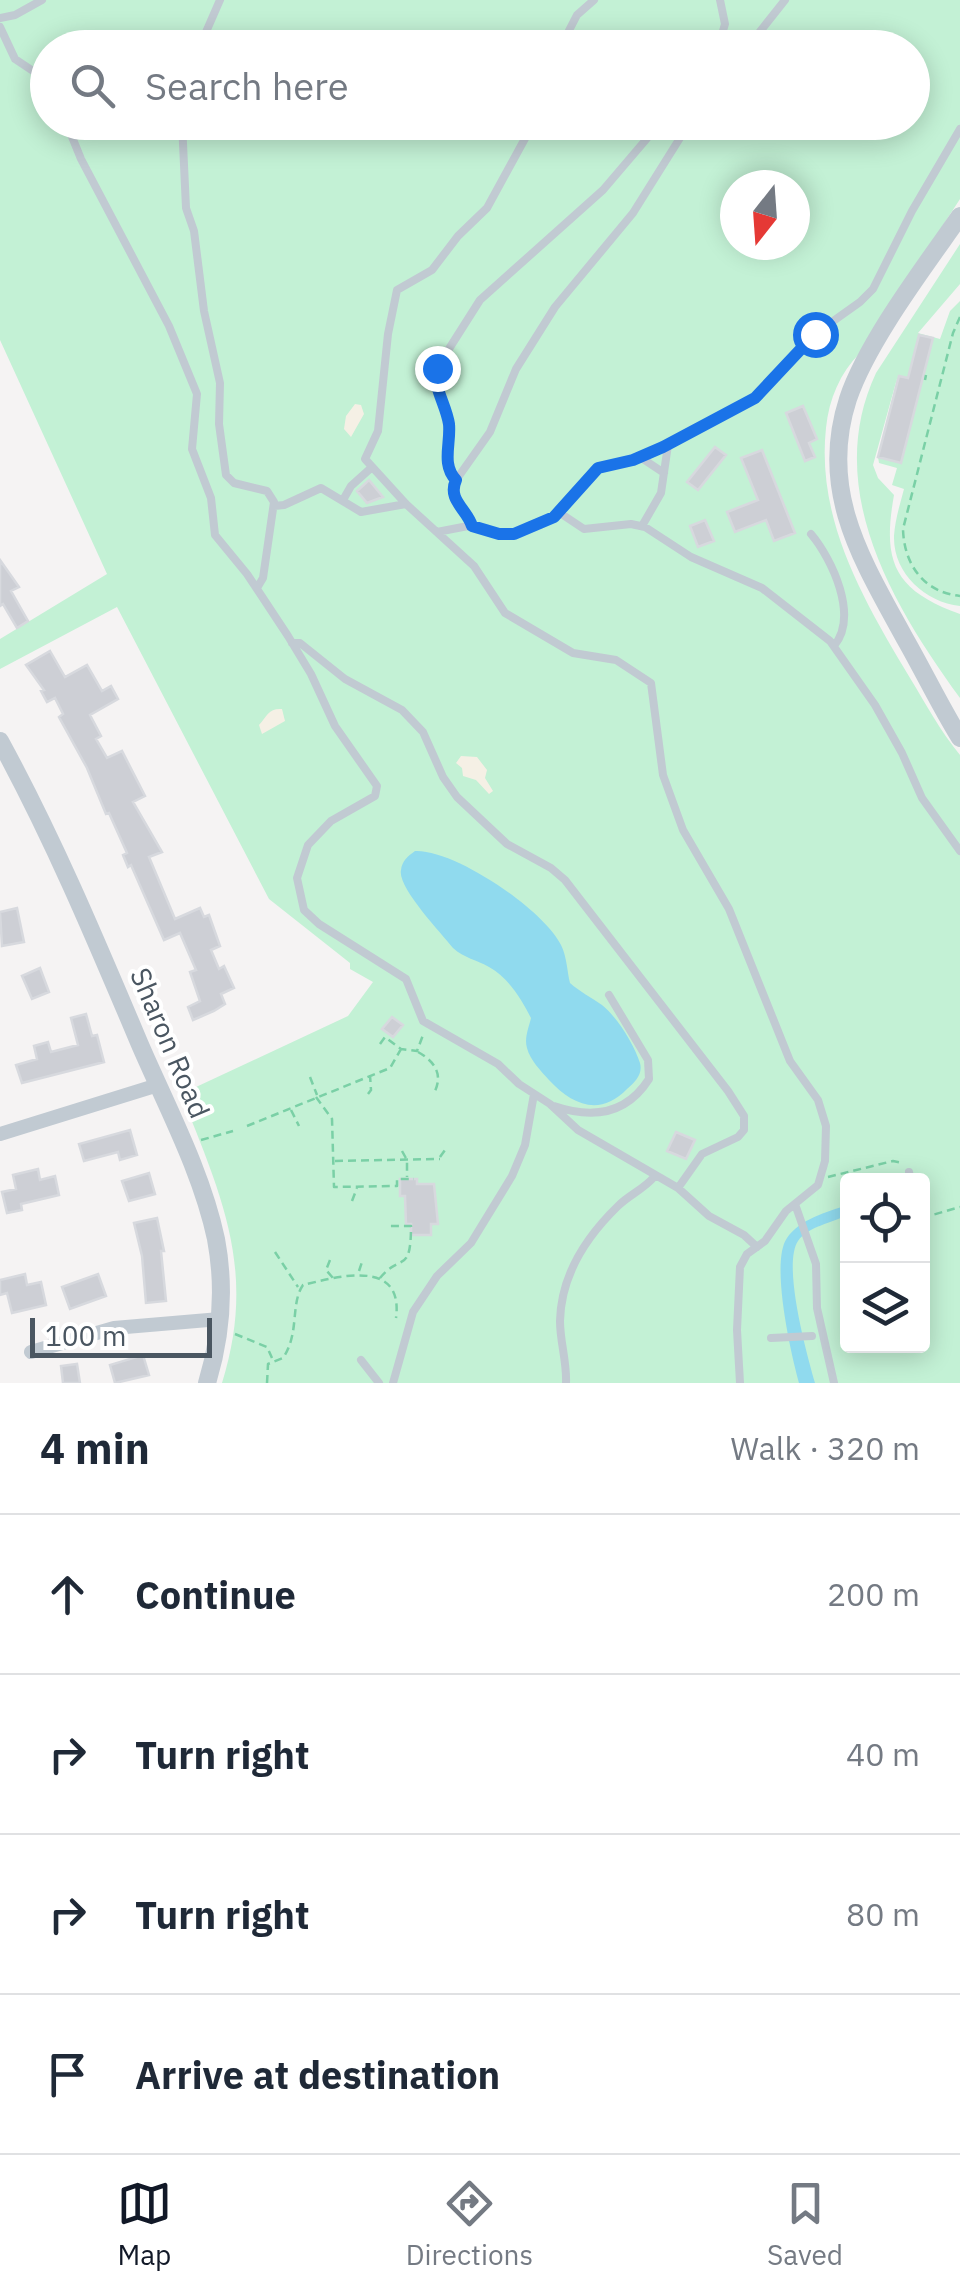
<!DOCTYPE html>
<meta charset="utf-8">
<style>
body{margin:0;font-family:"IBM Plex Sans",sans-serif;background:#f6f6f7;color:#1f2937}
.controls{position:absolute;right:30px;bottom:30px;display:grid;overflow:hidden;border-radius:10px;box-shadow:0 5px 25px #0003}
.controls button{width:90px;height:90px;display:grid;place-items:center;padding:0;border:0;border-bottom:2px solid #e0e1e3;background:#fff;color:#1f2937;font:50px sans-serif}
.compass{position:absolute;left:720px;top:170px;width:90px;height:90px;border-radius:50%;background:#fff;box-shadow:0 5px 25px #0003;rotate:197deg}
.scale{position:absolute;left:30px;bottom:25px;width:182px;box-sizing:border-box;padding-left:10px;border:5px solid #4a5661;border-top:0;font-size:28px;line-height:35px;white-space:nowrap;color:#4a5661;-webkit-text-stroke:8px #fff;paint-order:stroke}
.stop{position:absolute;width:30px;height:30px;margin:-22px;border:8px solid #1a73e8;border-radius:50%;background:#fff}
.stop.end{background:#1a73e8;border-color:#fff;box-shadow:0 2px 10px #0008}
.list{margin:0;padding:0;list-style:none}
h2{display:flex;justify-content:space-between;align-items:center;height:130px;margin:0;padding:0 40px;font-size:42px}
h2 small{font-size:32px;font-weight:400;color:#747a83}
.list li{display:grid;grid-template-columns:65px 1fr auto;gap:30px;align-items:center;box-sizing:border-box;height:160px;padding:0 40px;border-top:2px solid #e0e1e3}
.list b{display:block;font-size:38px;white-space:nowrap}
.list em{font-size:32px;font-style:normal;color:#747a83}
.icon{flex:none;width:55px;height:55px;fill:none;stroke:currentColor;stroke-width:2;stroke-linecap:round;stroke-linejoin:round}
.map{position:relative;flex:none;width:960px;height:1383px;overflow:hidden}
.search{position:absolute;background:#fff;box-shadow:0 5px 25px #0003;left:30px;right:30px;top:30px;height:110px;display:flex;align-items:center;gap:25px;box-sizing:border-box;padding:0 35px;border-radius:55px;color:#747a83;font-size:38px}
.sheet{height:770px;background:#fff}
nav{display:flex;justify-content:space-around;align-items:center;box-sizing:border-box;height:140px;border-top:2px solid #e0e1e3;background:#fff;font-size:28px;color:#747a83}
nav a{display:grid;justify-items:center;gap:5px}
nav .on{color:#111827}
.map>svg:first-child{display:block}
</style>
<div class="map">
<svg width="960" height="1383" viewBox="0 0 960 1383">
<rect width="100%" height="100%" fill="#f5f3f3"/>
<path fill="#c3f1d5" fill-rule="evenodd" d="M 0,0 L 960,0 L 960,199 L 860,353 C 840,373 829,399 826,428 C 816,520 864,601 910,678 C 926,704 940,731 960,755 L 960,1383 L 222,1383 C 257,1271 222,1197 181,1094 L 348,1016 L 373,982 L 350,969 L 350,963 L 269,899 L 117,607 L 0,669 L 0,639 L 107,574 L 0,340 ZM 48,48 L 912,48 L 912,122 L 48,122 ZM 735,185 L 795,185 L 795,245 L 735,245 ZM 848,1180 L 922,1180 L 922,1346 L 848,1346 Z
M 960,244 L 960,284 L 918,333 L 940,339 L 950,311 L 960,301 L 960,606 C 925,602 893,573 894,536 C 895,520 900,504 904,489 L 892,485 L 897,468 L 879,463 L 878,457 L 898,375 L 873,465 L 878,478 L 894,495 C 882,562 894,590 960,614 L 960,698 C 893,606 822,488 876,373 Z"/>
<path fill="#f5f0e5" d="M 355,404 L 361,405 L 364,414 L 351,437 L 344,429 L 346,416 Z
M 282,709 L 285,721 L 262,734 L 259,725 C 267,716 269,708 282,709 Z
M 461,756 L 477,757 L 487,770 L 485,778 L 493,791 L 489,794 L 476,780 L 463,776 L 462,768 L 456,763 Z"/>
<path fill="#90daee" d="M 415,851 C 454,849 543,909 561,945 C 567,957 567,971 570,983 C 580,992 591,997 602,1005 C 617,1017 634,1044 640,1063 C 643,1074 635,1082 627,1089 C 600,1117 572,1105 549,1080 C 541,1071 530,1060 527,1048 C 524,1038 529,1027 531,1018 C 522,1000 508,977 489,967 C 477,960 464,958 453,948 C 441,933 397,887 401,870 C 402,861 408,856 415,851 Z
M 847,1205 L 847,1215 C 833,1223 808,1226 798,1241 C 782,1265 807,1355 815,1383 L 799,1383 C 791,1354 770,1262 787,1238 C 800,1219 827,1212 847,1205 Z"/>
<path fill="#cdcfd5" stroke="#d7d9de" stroke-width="2.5" d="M 919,335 L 933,338 L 901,463 L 878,457 L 899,376 L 908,378 Z
M 803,406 L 817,439 L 809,443 L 815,457 L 805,461 L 786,413 Z
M 715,447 L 726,455 L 698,490 L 687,482 Z
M 762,450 L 795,533 L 774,541 L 766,520 L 735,532 L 727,512 L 758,500 L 741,458 Z
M 369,480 L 383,497 L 367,503 L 357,491 Z
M 705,520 L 714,541 L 698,547 L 690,526 Z
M 0,560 L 19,587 L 11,591 L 28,621 L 17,628 L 3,604 L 0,606 Z
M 50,651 L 65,677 L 87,665 L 102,691 L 111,686 L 118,699 L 90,715 L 101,736 L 96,739 L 107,758 L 122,751 L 145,796 L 133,802 L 162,852 L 149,857 L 175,919 L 200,908 L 204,917 L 209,915 L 220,946 L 211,950 L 219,969 L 224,966 L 234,988 L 221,994 L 225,1004 L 214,1011 L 193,1020 L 188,1007 L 200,1001 L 190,972 L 196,970 L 180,933 L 164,940 L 131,865 L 128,867 L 123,855 L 127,853 L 109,813 L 106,814 L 87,768 L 59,717 L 63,714 L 55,698 L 47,702 L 41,691 L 44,690 L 26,665 Z
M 17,908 L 24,942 L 2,946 L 0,912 Z
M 40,968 L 49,992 L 32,999 L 22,976 Z
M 86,1014 L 92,1036 L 97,1035 L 104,1062 L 22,1083 L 16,1065 L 37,1059 L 34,1046 L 48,1042 L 51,1052 L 78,1045 L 71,1018 Z
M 392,1017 L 403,1025 L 393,1037 L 382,1029 Z
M 130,1130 L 137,1155 L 120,1160 L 118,1152 L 84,1161 L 79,1144 Z
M 676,1132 L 695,1140 L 686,1159 L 667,1151 Z
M 38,1169 L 40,1180 L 55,1176 L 59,1195 L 21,1204 L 22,1210 L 7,1213 L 2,1192 L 16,1189 L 13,1175 Z
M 149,1173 L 155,1194 L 129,1201 L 122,1181 Z
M 400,1179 L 417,1179 L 417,1184 L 434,1184 L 438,1224 L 431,1224 L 431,1235 L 411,1235 L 411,1224 L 406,1224 L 405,1196 L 400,1196 Z
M 157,1218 L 164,1251 L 161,1251 L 166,1301 L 146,1303 L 142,1256 L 134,1223 Z
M 25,1274 L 27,1285 L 41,1282 L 46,1305 L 12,1313 L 7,1293 L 0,1295 L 0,1280 Z
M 98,1274 L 106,1296 L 70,1309 L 62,1287 Z
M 143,1355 L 149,1375 L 115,1383 L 110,1365 Z
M 77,1364 L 80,1383 L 63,1383 L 61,1366 Z"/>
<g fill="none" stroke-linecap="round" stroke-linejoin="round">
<path stroke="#7ad0a6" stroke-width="2.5" stroke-dasharray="8 5" stroke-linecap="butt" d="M 960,317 L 953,333 L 903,529 C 904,564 923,592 960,596
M 925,380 L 926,375
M 380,1044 L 385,1037 L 401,1049 L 417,1051 L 423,1035
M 418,1052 C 434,1061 444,1074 434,1093
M 310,1077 L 317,1095
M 368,1094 L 371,1090 L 370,1075
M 316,1097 L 332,1119 L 334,1187 L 397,1186 L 397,1179 L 414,1179
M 291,1110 L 299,1126
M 247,1126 L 390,1068 L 401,1049
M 201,1140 L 233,1131
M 402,1151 L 407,1160 L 407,1177
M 440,1157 L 445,1150
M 335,1161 L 440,1159
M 828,1177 L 893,1161 L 903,1163
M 352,1201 L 357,1188
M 922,1218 L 960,1207
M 275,1252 L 298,1287
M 330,1260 L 326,1270 L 333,1278
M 359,1271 L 363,1259
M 380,1278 C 400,1253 411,1275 411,1226 L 390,1226
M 235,1334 L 267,1347 L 272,1358
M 267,1383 L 268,1364 L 283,1358 C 300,1333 290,1304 303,1285 C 336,1277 404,1257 396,1318"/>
<path stroke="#c1cad2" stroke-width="8" d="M 0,18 L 15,15 L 42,0
M 0,27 L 15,59 L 48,81
M 199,48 L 220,0
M 560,48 L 577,15 L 594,0
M 718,48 L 725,24 L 720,0
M 747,48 L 785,0
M 66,122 L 81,159 L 169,326 L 197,394 L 192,449 L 211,498 L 215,535 L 247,574 L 288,636 L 311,674 L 335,726 L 377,786 L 375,796 L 331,821 L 308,845 L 297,878 L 304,910 L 319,924 L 406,979 L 423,1021 L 498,1064 L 519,1084 L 550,1104 L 578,1130 L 678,1188 L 709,1216 L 744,1235 L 757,1247
M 182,122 L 186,208 L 194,231 L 204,311 L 220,383 L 219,424 L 226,475 L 234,483 L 267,491 L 274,502 L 263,578 L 257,588
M 534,122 L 487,208 L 458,236 L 432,270 L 397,290 L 388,334 L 378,431 L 365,459 L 406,504 L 474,566 L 505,613 L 573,653 L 616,660 L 651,683 L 663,775 L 683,830 L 729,909 L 790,1061 L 818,1100 L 826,1126 L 825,1161 L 818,1185 L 786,1211 L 765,1241 L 747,1254 L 740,1267 L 737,1330 L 740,1383
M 640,457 L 664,473
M 456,480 C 441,465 451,446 449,426 C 447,409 441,396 435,380 L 440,363 L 480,300 L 603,190 L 661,122
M 343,500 L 351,486 L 371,468
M 274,506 L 284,505 L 321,488 L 361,512 L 406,504
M 560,513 L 584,529 L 631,524 L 645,527 L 691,557 L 762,588 L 830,641 L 875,705 L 902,753 L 922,798 L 960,851
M 472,526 L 455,499 L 454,483 L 490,432 L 516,369 L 555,307 L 633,213 L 690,122
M 642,526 L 661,493 L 668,445
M 437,532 L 468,526 L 505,534 L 525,530 L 560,513 L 598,468 L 633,460 L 663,447 L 755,398 L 815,334 L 860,302 L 873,289 L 912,211 L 960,129
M 811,534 C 832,559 859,616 834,646
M 292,643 L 300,643 L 345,679 L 402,710 L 423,732 L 443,777 L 457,797 L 507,844 L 551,868 L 565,880 L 728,1091 L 744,1116 L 744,1130 L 738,1137 L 702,1154 L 678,1188
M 554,1106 C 592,1119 626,1115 649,1079 L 648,1060 L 609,995
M 909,1172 L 911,1180
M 795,1204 L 816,1264 L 817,1308 L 834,1383
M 771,1338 L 812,1336
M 361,1360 L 379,1383
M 393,1383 L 413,1312 L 437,1276 L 471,1243 L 512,1176 L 525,1145 L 534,1094
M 566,1383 C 567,1362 560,1342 560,1321 C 561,1276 586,1237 618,1206 C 629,1195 644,1189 654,1177"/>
<path stroke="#c1cad2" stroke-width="14" d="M 0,1134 L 158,1085
M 31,1352 L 114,1328 L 220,1319"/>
<path stroke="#c1cad2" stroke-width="18" d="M 960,216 C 925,266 867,342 848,399 C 818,491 862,560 904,637 C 923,670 940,706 960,738
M 0,741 C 54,840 97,943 141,1047 C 168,1109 202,1173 216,1239 C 225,1287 221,1337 207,1383"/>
</g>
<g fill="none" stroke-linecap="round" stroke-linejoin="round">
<path stroke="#1a73e8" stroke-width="12" d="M 437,368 C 432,386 446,404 449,424 C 451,444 441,464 456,480 C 447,500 467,509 472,526 L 499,534 L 514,534 L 554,517 L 598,468 L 633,460 L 663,447 L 755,398 L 815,334"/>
</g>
<g text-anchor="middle" stroke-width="8" stroke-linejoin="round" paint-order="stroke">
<g font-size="28" fill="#4a5661" stroke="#fff">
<text transform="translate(170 1043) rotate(67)" y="10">Sharon Road</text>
</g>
</g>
</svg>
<div class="controls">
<button><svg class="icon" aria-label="locate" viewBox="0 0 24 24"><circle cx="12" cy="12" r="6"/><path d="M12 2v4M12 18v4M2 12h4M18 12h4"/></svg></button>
<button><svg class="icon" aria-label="layers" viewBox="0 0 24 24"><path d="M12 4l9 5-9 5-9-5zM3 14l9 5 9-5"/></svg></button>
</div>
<svg class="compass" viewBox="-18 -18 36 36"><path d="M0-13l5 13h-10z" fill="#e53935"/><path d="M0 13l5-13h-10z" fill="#747a83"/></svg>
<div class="scale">100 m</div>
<div class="stop" style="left:815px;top:334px"></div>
<div class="stop end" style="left:437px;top:368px"></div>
<div class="search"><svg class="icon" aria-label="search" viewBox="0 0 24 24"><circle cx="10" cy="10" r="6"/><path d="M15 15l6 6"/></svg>Search here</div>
</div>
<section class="sheet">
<h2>4 min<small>Walk · 320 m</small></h2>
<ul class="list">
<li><svg class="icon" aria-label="ahead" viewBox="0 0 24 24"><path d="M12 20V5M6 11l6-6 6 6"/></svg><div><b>Continue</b></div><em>200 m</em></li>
<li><svg class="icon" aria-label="right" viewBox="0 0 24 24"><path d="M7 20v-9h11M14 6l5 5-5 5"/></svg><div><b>Turn right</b></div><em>40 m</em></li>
<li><svg class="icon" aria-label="right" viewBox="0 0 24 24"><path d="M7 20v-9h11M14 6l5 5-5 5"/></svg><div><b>Turn right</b></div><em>80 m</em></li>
<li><svg class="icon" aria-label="arrive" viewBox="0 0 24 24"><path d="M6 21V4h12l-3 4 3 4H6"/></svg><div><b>Arrive at destination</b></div></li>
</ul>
</section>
<nav>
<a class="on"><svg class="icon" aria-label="map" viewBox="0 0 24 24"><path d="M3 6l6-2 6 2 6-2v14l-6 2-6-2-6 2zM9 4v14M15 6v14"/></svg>Map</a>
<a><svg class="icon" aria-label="directions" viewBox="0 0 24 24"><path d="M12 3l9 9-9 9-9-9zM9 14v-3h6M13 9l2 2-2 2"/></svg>Directions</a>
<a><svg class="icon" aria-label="saved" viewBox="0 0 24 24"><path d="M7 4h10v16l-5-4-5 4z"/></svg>Saved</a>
</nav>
